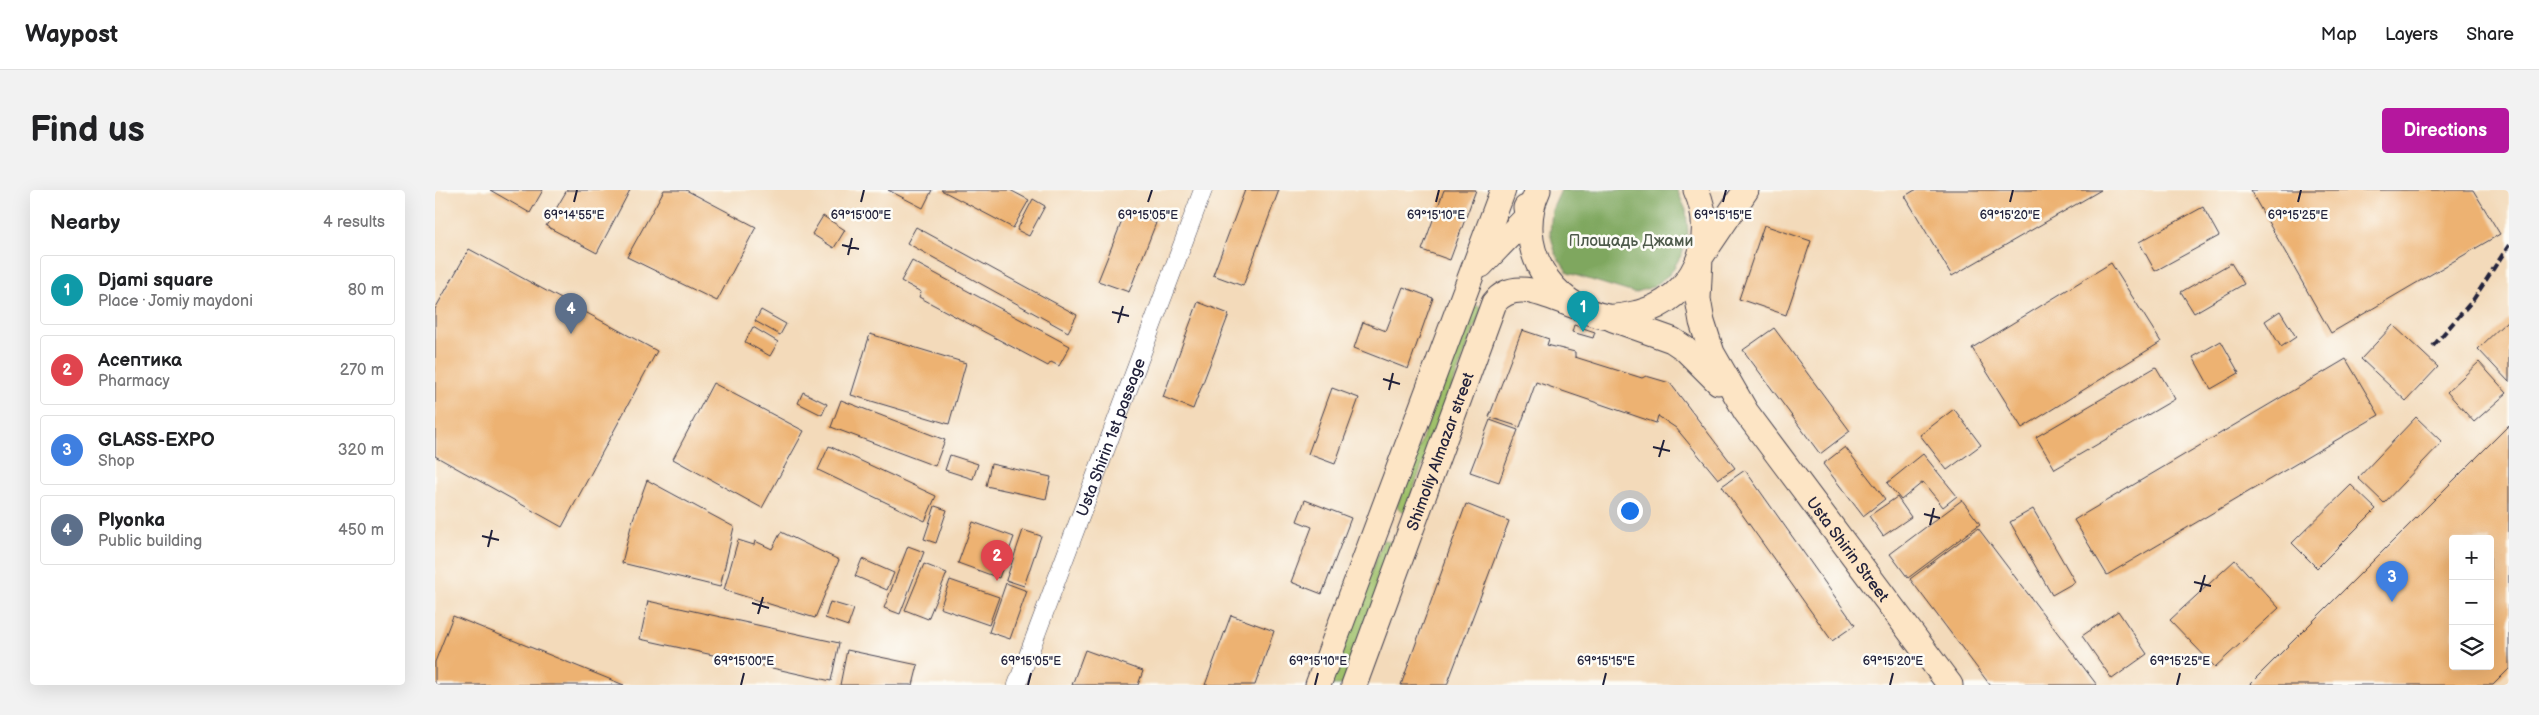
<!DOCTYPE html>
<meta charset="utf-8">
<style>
body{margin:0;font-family:"Balsamiq Sans",sans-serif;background:#f2f2f2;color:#202124}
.controls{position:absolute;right:15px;bottom:15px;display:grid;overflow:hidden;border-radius:5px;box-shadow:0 5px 20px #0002}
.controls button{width:45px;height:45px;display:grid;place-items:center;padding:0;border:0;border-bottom:1px solid #e0e0e0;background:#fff;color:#202124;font:25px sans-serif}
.you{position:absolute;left:1194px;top:320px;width:18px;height:18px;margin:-12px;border:4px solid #fff;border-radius:50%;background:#1a73e8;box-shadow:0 0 0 8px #1a73e833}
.badge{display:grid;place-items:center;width:32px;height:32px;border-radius:50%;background:#b5179e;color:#fff;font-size:16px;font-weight:700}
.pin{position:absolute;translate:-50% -41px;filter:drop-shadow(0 1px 2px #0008)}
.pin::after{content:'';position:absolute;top:26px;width:18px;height:15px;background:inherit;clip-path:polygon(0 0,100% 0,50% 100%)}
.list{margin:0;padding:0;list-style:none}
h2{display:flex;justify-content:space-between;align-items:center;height:65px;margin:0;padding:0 20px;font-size:21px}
h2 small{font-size:16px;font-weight:400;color:#757577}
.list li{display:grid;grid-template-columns:32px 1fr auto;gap:15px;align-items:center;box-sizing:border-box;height:70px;margin:0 10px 10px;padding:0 10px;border:1px solid #e0e0e0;border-radius:5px}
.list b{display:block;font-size:19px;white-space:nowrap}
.list p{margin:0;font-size:16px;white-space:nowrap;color:#757577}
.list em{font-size:16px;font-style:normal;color:#757577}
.icon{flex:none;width:28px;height:28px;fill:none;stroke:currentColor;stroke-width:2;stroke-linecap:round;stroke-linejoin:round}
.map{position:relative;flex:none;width:2074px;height:495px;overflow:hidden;border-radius:5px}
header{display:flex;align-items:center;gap:30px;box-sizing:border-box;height:70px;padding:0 25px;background:#fff;border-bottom:1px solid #e0e0e0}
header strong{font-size:24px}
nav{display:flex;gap:28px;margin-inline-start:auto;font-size:18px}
.intro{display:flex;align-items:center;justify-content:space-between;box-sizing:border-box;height:120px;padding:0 30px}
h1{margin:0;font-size:35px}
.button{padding:12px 22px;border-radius:5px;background:#b5179e;color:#fff;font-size:18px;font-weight:700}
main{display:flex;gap:30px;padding:0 30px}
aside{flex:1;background:#fff;border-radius:5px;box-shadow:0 5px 20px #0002}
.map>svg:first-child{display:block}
</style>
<header>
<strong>Waypost</strong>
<nav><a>Map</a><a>Layers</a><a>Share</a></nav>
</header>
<div class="intro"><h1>Find us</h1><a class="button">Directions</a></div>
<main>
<aside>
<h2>Nearby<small>4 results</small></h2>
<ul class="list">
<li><span class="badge" style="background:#0f9aa8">1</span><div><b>Djami square</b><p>Place · Jomiy maydoni</p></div><em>80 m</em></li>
<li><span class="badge" style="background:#e0444e">2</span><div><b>Асептика</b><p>Pharmacy</p></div><em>270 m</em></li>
<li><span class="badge" style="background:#3f7fe0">3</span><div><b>GLASS-EXPO</b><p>Shop</p></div><em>320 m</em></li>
<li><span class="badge" style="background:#5c6f8a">4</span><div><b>Plyonka</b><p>Public building</p></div><em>450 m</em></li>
</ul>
</aside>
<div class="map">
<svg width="2074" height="495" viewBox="0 0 2074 495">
<rect width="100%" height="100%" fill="#fdfcf7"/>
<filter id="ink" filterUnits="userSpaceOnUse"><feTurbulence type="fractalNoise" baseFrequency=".02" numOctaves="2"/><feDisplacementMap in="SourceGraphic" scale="10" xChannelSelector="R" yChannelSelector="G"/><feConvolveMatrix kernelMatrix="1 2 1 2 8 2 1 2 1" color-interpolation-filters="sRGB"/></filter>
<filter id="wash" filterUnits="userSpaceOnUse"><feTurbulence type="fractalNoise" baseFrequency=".0096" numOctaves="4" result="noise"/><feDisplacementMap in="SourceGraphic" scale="20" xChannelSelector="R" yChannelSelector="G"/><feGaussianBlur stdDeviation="1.12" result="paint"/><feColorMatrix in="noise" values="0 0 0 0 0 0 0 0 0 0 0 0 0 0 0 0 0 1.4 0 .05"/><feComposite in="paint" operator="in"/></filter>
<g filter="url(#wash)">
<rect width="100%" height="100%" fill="#f3daba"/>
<path fill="#9fc16a" stroke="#607252" d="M 1037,114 L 1047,118 L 970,321 L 966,321 L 962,316 Z
M 948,350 L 960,354 L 908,495 L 895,495 Z"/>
<path fill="#7fa75e" stroke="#50644c" d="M 1126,0 L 1242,0 L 1251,20 L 1253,42 L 1247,64 L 1235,84 L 1217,97 L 1199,103 L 1133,83 L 1121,65 L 1115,43 L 1117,20 Z"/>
<g id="blocks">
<path fill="#edb272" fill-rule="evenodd" d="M 55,0 L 108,0 L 95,23 Z
M 132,0 L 195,0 L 162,63 L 111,36 Z
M 229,0 L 251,0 L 321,37 L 282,111 L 192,67 Z
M 453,0 L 497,0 L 488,18 Z
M 506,0 L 575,0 L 594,10 L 578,38 Z
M 810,0 L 844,0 L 808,96 L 778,85 Z
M 1009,0 L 1041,0 L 1015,70 L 987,60 Z
M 1480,0 L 1666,0 L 1517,86 L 1470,6 Z
M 1815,0 L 2038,0 L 2065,44 L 1896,143 Z
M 598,9 L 610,16 L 594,46 L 582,40 Z
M 1768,17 L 1784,46 L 1720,81 L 1704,52 Z
M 691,21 L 721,33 L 694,102 L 663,91 Z
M 388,26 L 410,40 L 399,58 L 377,44 Z
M 1329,35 L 1376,51 L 1351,125 L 1304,109 Z
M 481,37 L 642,125 L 633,142 L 472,53 Z
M 34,59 L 222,161 L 127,337 L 0,266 L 0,119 Z
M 477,71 L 635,156 L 624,176 L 616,172 L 613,176 L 484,107 L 486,102 L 466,91 Z
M 1676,73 L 1726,152 L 1587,238 L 1537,158 Z
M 1796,73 L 1809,94 L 1759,123 L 1746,102 Z
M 968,97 L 998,108 L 973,179 L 919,158 L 928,132 L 951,141 Z
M 763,112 L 794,124 L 758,219 L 728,207 Z
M 326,120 L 351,134 L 345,145 L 320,131 Z
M 1845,121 L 1861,147 L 1846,157 L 1830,131 Z
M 2074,129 L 2074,192 L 2043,159 Z
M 1139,135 L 1160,142 L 1158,148 L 1137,142 Z
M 1958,135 L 2003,177 L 1971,211 L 1926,169 Z
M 318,137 L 343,152 L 335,166 L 310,152 Z
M 1339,138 L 1415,241 L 1385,264 L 1308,160 Z
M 1087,140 L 1114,149 L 1112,155 L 1140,162 L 1140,167 L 1207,188 L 1211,186 L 1235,193 L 1300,278 L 1283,289 L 1241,238 L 1223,226 L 1221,233 L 1101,192 L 1085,237 L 1054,227 Z
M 435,144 L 531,173 L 514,234 L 416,205 Z
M 1786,151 L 1804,183 L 1776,199 L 1758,167 Z
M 1911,169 L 1944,225 L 1672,385 L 1639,330 Z
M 2044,172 L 2072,203 L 2039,232 L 2012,202 Z
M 1721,177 L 1740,209 L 1620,279 L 1601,247 Z
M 278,193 L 369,241 L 327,318 L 238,269 Z
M 897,198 L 924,208 L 900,274 L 873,264 Z
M 368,202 L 392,214 L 387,225 L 363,213 Z
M 406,210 L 510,250 L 500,276 L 396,237 Z
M 1519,219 L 1546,255 L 1512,280 L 1485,245 Z
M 1981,227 L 2007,252 L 1949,313 L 1923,288 Z
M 1055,230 L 1083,240 L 1064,292 L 1035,282 Z
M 2074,235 L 2074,479 L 2058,495 L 1814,495 ZM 2018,349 L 2055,349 L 2055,476 L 2018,476 Z
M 394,256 L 501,306 L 490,331 L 383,280 Z
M 1410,257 L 1450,309 L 1428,326 L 1388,274 Z
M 1488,264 L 1522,306 L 1508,317 L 1488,292 L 1466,310 L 1452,293 Z
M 515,265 L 543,274 L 538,289 L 510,280 Z
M 556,274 L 616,287 L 611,309 L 551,296 Z
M 1310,280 L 1420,435 L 1397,451 L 1287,296 Z
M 212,290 L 299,337 L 285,397 L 187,373 L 197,332 Z
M 1916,295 L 1941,319 L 1882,378 L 1857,353 Z
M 1462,307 L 1476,327 L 1448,346 L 1434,326 Z
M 870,310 L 916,328 L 887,404 L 856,392 L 877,337 L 862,331 Z
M 1527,310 L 1545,334 L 1473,388 L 1455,364 Z
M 1031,314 L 1074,331 L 1012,495 L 966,495 Z
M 500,316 L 512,320 L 501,353 L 489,349 Z
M 1598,319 L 1640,392 L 1617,405 L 1575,332 Z
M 538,332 L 579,347 L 564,388 L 523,373 Z
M 1543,338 L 1662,495 L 1555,495 L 1475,389 Z
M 588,340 L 606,346 L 589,396 L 571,390 Z
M 346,342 L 404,370 L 380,428 L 289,400 L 303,350 L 319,355 L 320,351 L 337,359 Z
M 473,356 L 489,362 L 465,424 L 449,418 Z
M 427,369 L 459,383 L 452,400 L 420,386 Z
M 1800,370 L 1844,418 L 1780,477 L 1735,430 Z
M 489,374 L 512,383 L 493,429 L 470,420 Z
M 515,390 L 564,407 L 554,435 L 505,418 Z
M 571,393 L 592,401 L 575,449 L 554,442 Z
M 213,411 L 404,453 L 396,491 L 205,449 Z
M 395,412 L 419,419 L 413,436 L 390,428 Z
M 1683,421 L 1712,464 L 1677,489 L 1647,446 Z
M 796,425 L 839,441 L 820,495 L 770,495 Z
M 18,426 L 189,495 L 0,495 L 0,472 Z
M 412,460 L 483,475 L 478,495 L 405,495 Z
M 650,460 L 708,481 L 703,495 L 637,495 Z"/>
</g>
</g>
<g filter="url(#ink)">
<use href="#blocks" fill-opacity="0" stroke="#413e4e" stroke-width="1"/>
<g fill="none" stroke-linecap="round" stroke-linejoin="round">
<g stroke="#413e4e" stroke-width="19">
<g id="minor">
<path id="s1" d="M 582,495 L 768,0"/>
</g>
</g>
<g stroke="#413e4e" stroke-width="27">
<g id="secondary">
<path d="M 1103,0 C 1078,54 1114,117 1173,127 C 1182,128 1194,125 1203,123 C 1258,109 1284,51 1261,0"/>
<path id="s2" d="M 1311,0 L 1265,68 L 1263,109 L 1267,132 L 1277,163 L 1311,222 L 1515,495"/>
<path d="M 1046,75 L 1095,24 L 1091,18"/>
<path d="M 1178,129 L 1237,150 L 1249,158 L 1283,192"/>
<path d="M 883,495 L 1068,0"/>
<path id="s3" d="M 919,495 L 1059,113 C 1080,86 1116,108 1143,117"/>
</g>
</g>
<use href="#minor" stroke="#fff" stroke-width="18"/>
<use href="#secondary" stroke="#fde5c5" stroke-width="25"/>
<path stroke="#22223b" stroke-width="4" stroke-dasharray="8 4" stroke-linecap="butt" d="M 1998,156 L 2038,110 L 2074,55"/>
</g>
</g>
<path fill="none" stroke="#22223b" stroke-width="2" d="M 139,12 L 142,0M 426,12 L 429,0M 713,12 L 717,0M 1001,12 L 1004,0M 1288,12 L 1291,0M 1575,12 L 1578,0M 1863,12 L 1866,0M 407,55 L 424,59M 413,65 L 417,48M 677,122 L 694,126M 683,133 L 688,116M 948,189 L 965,194M 954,200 L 958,183M 1218,257 L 1235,261M 1224,267 L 1229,250M 1489,324 L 1505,328M 1495,335 L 1499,318M 47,346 L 64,350M 53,357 L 57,340M 1759,392 L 1776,396M 1765,402 L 1770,385M 317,413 L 334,418M 323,424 L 328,407M 306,495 L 309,483M 593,495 L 596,483M 880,495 L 883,483M 1168,495 L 1171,483M 1455,495 L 1458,483M 1742,495 L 1745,483"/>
<g text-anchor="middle" stroke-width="5" stroke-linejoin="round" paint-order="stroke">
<g font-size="16" fill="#4e5a4b" stroke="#fdfcf7">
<text x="1196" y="56">Площадь Джами</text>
</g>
<g font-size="16" fill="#22223b" stroke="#fdfcf7">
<text dy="6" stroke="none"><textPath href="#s1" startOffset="265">Usta Shirin 1st passage</textPath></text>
<text dy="6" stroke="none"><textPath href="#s3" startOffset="249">Shimoliy Almazar street</textPath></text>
<text dy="6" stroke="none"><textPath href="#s2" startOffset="418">Usta Shirin Street</textPath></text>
</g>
</g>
<g font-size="12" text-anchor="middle" fill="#22223b" stroke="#fdfcf7" stroke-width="5" stroke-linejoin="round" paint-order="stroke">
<text x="139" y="29">69°14'55"E</text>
<text x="426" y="29">69°15'00"E</text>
<text x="713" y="29">69°15'05"E</text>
<text x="1001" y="29">69°15'10"E</text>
<text x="1288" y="29">69°15'15"E</text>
<text x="1575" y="29">69°15'20"E</text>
<text x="1863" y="29">69°15'25"E</text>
<text x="309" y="475">69°15'00"E</text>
<text x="596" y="475">69°15'05"E</text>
<text x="883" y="475">69°15'10"E</text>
<text x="1171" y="475">69°15'15"E</text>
<text x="1458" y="475">69°15'20"E</text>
<text x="1745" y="475">69°15'25"E</text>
</g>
</svg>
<div class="controls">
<button>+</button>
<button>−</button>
<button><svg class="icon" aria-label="layers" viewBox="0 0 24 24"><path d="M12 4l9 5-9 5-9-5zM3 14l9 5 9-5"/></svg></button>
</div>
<div class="you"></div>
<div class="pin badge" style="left:1148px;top:142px;background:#0f9aa8">1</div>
<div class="pin badge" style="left:562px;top:391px;background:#e0444e">2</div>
<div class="pin badge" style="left:1957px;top:412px;background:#3f7fe0">3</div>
<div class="pin badge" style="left:136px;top:144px;background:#5c6f8a">4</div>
</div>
</main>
